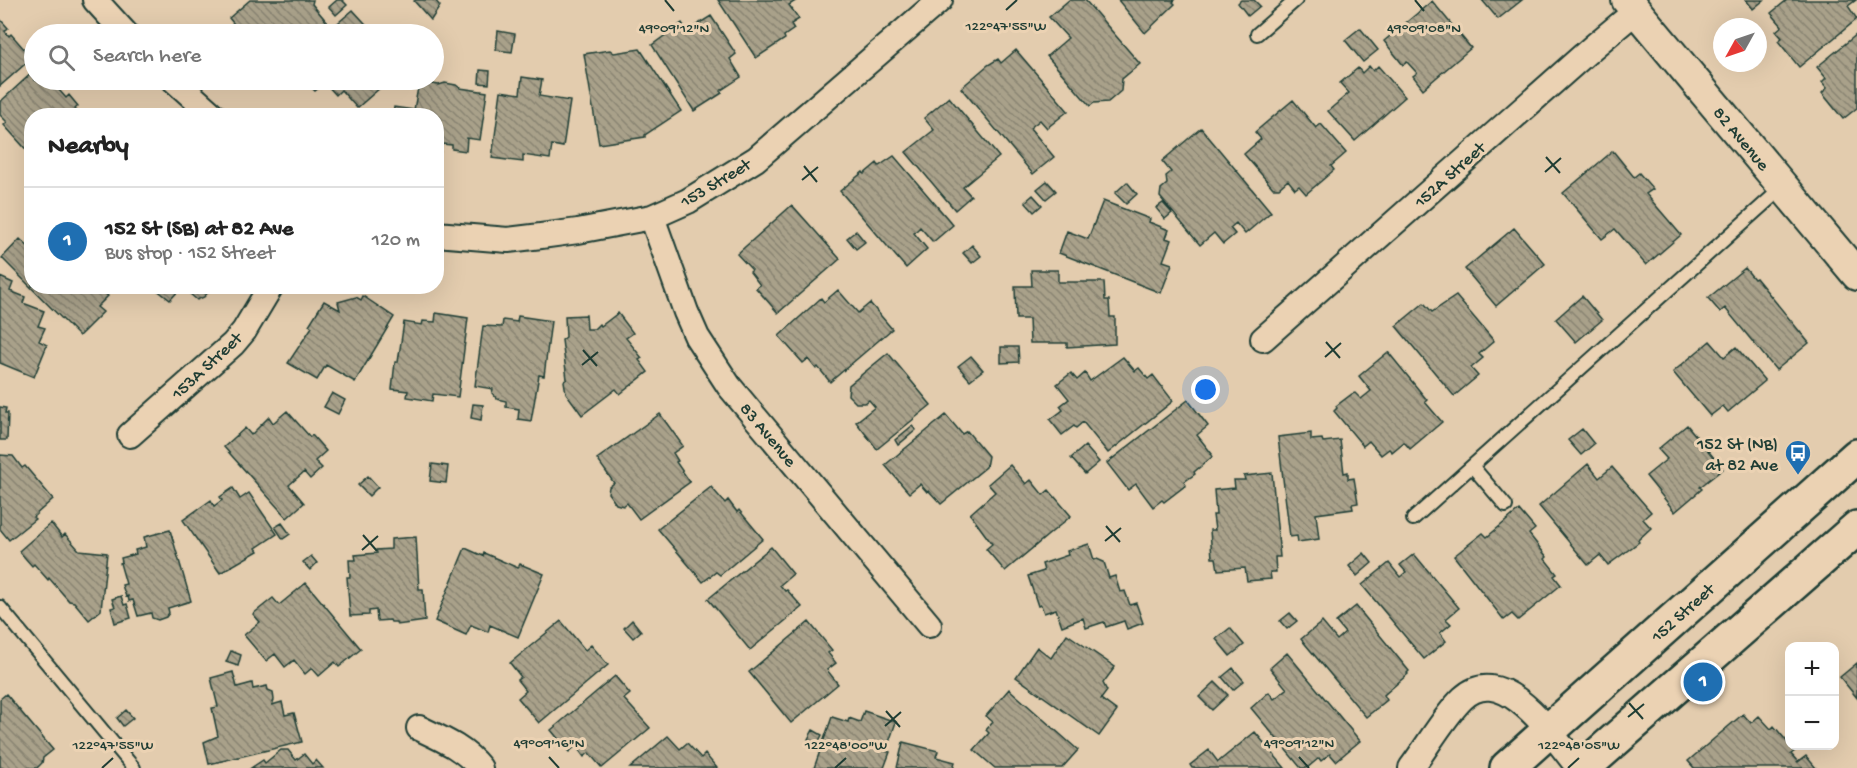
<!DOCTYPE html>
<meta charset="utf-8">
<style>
body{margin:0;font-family:"Gochi Hand",sans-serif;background:#f6f6f6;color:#222}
.controls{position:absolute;right:18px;bottom:18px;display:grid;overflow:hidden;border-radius:12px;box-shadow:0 6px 24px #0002}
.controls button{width:54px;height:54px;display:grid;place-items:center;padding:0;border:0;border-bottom:2px solid #e0e0e0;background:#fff;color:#222;font:30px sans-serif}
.compass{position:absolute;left:1713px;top:18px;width:54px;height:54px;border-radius:50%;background:#fff;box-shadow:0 6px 24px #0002;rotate:230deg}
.you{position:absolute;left:1206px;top:390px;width:21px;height:21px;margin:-15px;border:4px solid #fff;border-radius:50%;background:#1a73e8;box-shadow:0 0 0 9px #1a73e833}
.badge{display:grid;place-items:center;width:39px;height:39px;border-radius:50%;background:#1f6fb2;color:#fff;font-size:20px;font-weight:700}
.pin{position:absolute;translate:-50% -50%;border:3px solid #fff;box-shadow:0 2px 6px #0006}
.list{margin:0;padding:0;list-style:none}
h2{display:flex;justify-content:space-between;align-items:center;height:78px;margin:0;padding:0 24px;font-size:26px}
h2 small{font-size:20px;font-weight:400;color:#767676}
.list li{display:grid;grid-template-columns:39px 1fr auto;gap:18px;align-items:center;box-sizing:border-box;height:108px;padding:0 24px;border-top:2px solid #e0e0e0}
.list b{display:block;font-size:22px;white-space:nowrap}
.list p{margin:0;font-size:20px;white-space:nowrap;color:#767676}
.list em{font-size:20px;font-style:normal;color:#767676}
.icon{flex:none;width:33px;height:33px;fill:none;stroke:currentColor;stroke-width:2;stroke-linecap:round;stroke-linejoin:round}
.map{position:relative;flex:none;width:1857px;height:768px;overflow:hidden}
.search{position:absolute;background:#fff;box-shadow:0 6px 24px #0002;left:24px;top:24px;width:420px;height:66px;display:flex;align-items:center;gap:15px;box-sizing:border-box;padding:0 21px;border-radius:33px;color:#767676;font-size:22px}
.panel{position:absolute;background:#fff;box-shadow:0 6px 24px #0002;left:24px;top:108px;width:420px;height:186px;border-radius:24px}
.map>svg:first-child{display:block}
</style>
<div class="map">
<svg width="1857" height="768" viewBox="0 0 1857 768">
<defs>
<pattern id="building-back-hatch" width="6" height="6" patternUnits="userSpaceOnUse" patternTransform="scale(1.5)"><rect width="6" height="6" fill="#a9a18a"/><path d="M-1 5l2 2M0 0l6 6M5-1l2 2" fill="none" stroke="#898472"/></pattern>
</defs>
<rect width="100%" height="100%" fill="#e3ccae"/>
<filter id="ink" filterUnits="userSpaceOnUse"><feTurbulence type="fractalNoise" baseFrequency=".0167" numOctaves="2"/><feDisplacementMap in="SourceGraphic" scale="12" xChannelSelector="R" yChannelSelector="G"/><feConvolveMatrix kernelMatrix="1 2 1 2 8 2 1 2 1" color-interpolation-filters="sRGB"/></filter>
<g filter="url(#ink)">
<path fill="url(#building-back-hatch)" stroke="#1f3d34" stroke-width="1.5" d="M 250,0 L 313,0 L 312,4 L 327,22 L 312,34 L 242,34 L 229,18 Z
M 337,0 L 342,0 L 347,5 L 336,15 L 329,7 Z
M 416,0 L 435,0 L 440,6 L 431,20 L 414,1 Z
M 718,0 L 797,0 L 789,5 L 799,19 L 791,24 L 794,29 L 784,36 L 785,39 L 756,58 Z
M 1069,0 L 1085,0 L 1140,64 L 1122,79 L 1121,91 L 1108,102 L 1094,103 L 1090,106 L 1047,56 L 1068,38 L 1049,17 Z
M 1118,0 L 1175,0 L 1173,2 L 1175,4 L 1145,33 Z
M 1241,0 L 1254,0 L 1260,6 L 1248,16 L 1238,3 Z
M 1482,0 L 1522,0 L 1498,19 Z
M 1746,0 L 1764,0 L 1753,9 Z
M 1787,0 L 1856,0 L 1848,6 L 1857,19 L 1799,67 L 1778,41 L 1782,38 L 1776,31 L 1782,26 L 1771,13 Z
M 1432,1 L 1471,48 L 1423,89 L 1413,76 L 1417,73 L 1407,62 L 1403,65 L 1384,41 Z
M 353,10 L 375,34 L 325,34 Z
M 711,16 L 736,54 L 730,59 L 741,77 L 720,91 L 722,93 L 694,111 L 652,45 L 682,23 L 687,31 Z
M 0,19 L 8,28 L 5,31 L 9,36 L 11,34 L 32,58 L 0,86 Z
M 1360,28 L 1378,50 L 1363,62 L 1345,40 Z
M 498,31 L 515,34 L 512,52 L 496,50 Z
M 1857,34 L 1857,108 L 1843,119 L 1822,93 L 1827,88 L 1822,82 L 1826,78 L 1817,67 Z
M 640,49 L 681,111 L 645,135 L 645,137 L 599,144 L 584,54 L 610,50 L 614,53 Z
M 1016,50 L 1068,111 L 1047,128 L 1040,120 L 1030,128 L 1054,157 L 1033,174 L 961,88 L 988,65 L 998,59 L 1001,63 Z
M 1369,66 L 1373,71 L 1378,66 L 1405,97 L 1355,141 L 1328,111 L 1349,93 L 1340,83 L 1358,68 L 1362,73 Z
M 480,70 L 490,71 L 489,84 L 479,83 Z
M 34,71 L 34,80 L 53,80 L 61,88 L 59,90 L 66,98 L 69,95 L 78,106 L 75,109 L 81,116 L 32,116 L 32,156 L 4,125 L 7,122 L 0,115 L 0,102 Z
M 522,77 L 542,80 L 539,96 L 570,101 L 563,147 L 552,145 L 550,159 L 523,155 L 523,162 L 492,158 L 501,91 L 520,94 Z
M 304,80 L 389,80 L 357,108 L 341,90 L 336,95 L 325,83 L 315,91 Z
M 419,82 L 439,85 L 445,83 L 456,85 L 460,88 L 487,92 L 480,140 L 467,138 L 466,151 L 452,149 L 452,145 L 442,144 L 440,154 L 436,154 L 436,116 L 393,116 L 394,107 L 414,110 Z
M 949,97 L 999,157 L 963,187 L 971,196 L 955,210 L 906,152 L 934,130 L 924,118 Z
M 1293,100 L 1316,128 L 1321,124 L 1346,153 L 1331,166 L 1334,170 L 1306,194 L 1299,186 L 1295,189 L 1288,180 L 1279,188 L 1273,188 L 1244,154 L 1261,139 L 1255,132 Z
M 1201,128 L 1271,212 L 1245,234 L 1236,223 L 1230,228 L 1235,234 L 1223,244 L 1214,233 L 1200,245 L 1160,197 L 1161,189 L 1167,184 L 1166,176 L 1171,172 L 1162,161 Z
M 1613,151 L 1634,177 L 1639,173 L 1653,189 L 1646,194 L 1681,235 L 1646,265 L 1615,229 L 1602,239 L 1563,193 Z
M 894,156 L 953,225 L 933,242 L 920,227 L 914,233 L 927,249 L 906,268 L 840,191 L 863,172 L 864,174 L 877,163 L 879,166 Z
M 1047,181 L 1056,191 L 1046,199 L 1037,189 Z
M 1127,182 L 1137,194 L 1126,204 L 1115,193 Z
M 1033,195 L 1042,205 L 1034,212 L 1025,202 Z
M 1103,201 L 1150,219 L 1149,222 L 1169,230 L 1166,238 L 1171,240 L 1163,261 L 1172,264 L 1161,293 L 1059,253 L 1067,231 L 1088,239 Z
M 1163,203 L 1172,213 L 1165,219 L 1156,208 Z
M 792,205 L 840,259 L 778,313 L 756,288 L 760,285 L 750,272 L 752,270 L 737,254 Z
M 1514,228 L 1545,264 L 1496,306 L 1465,269 Z
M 856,231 L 865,242 L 856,249 L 847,238 Z
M 20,239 L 32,250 L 32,286 L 109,286 L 104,292 L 108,296 L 97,307 L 103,312 L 79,336 L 2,258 Z
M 972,245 L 981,256 L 972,263 L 963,253 Z
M 1745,268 L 1754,279 L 1756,278 L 1809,343 L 1776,370 L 1725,308 L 1720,312 L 1708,298 Z
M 1031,270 L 1058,270 L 1058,282 L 1104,282 L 1105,300 L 1109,300 L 1110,317 L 1115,317 L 1115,344 L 1067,347 L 1067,343 L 1030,343 L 1029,319 L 1016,319 L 1015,286 L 1032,286 Z
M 0,277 L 13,283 L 10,291 L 25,297 L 23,303 L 44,311 L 38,326 L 45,328 L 39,341 L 47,345 L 34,377 L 0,363 Z
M 157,286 L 213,286 L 213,287 L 204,297 L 197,300 L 182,287 L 170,300 L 156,289 Z
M 838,290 L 858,313 L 870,303 L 892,329 L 830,382 L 818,367 L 816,369 L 808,359 L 803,363 L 779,336 L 821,298 L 824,302 Z
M 363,296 L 394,317 L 355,382 L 326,365 L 317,380 L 288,363 L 312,327 L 309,325 L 324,301 L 340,310 L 338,302 L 356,297 L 361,300 Z
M 1456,296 L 1494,341 L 1479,354 L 1483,358 L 1471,368 L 1478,376 L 1454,396 L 1396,326 L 1424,303 L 1432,312 Z
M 1582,296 L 1602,320 L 1576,342 L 1556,319 Z
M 436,313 L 468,318 L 458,397 L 433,394 L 432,401 L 407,397 L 408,391 L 392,389 L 395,362 L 398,362 L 404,322 L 422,325 L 423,321 L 435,322 Z
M 618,313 L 633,333 L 626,338 L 642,358 L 639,360 L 648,372 L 620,394 L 616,389 L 582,415 L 566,393 L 564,381 L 567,379 L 562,340 L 566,337 L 565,316 L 586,315 L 587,329 L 594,329 L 599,324 L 601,326 Z
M 518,316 L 551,321 L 544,376 L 539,375 L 531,421 L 518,419 L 519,409 L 506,407 L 506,401 L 497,399 L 492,393 L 493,389 L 475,386 L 483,326 L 502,327 L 503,320 L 517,322 Z
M 1710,341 L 1724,357 L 1736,347 L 1765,381 L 1728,412 L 1723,406 L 1710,416 L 1673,372 Z
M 1001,347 L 1018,347 L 1019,362 L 1001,363 Z
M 1388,352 L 1427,400 L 1425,402 L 1442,422 L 1410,449 L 1404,442 L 1392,452 L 1389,449 L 1381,455 L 1369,441 L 1363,446 L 1334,411 L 1337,408 L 1336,406 L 1352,394 L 1355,393 L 1361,399 L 1371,391 L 1359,376 Z
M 888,353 L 931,405 L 877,449 L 856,422 L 875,407 L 869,400 L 865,403 L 856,403 L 848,395 L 849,385 Z
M 971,356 L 983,370 L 970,380 L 958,366 Z
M 1123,357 L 1135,371 L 1139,368 L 1148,379 L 1153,375 L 1173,401 L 1108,453 L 1083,422 L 1076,428 L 1074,426 L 1062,435 L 1050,420 L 1063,410 L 1060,406 L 1069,399 L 1057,384 L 1071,373 L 1077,380 L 1085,373 L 1090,381 Z
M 332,393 L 345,400 L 338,414 L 324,407 Z
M 1188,400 L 1208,426 L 1197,435 L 1212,454 L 1211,455 L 1212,457 L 1194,472 L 1195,474 L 1184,482 L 1186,485 L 1164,502 L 1162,500 L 1153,507 L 1136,484 L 1128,490 L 1107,463 Z
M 473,404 L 483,405 L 481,420 L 471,418 Z
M 0,407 L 6,408 L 5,413 L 8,413 L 7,440 L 0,440 Z
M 287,411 L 310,437 L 312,435 L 326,451 L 315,461 L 322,468 L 310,479 L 304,472 L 289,485 L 304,503 L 287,518 L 224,447 L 245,428 L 251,435 L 269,417 L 273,423 Z
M 660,414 L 683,446 L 673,453 L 678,461 L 676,462 L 690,482 L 639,519 L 627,503 L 623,506 L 616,504 L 608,493 L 609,487 L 614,483 L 597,459 Z
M 946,415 L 962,434 L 967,431 L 988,456 L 986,467 L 941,504 L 929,491 L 927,492 L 920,484 L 909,493 L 885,465 Z
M 1687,425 L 1723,469 L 1700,487 L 1702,489 L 1675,512 L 1646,476 L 1667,459 L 1658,449 Z
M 912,426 L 916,430 L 898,445 L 895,440 Z
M 1582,429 L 1594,444 L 1581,455 L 1568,440 Z
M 1311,433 L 1311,440 L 1322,439 L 1323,442 L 1340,440 L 1344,473 L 1348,472 L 1348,479 L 1354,478 L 1358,503 L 1352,504 L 1353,509 L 1316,514 L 1319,539 L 1298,542 L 1297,536 L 1290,537 L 1278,437 Z
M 1085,446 L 1099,462 L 1085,474 L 1071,458 Z
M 0,455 L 13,456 L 22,468 L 25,466 L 53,499 L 33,517 L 35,519 L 9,540 L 0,529 Z
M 432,464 L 448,466 L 446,483 L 430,481 Z
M 1588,464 L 1599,478 L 1612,467 L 1651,512 L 1643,519 L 1651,528 L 1638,540 L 1639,542 L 1608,565 L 1600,555 L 1588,565 L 1539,506 Z
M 1010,465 L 1026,484 L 1031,480 L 1043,495 L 1049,490 L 1071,516 L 1005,571 L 986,549 L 992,544 L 970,514 L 995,492 L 988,484 Z
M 1272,473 L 1280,557 L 1275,557 L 1276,572 L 1270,572 L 1271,579 L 1247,581 L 1245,568 L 1218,570 L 1216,558 L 1212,558 L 1210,530 L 1215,530 L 1213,515 L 1216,515 L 1214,490 L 1235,488 L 1234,480 L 1245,480 L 1244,476 Z
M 368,476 L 378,487 L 369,496 L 358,485 Z
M 711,487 L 725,503 L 728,500 L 737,512 L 739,510 L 763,539 L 720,575 L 716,572 L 703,582 L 658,529 Z
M 233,488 L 240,499 L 249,493 L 277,534 L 256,548 L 258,551 L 220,573 L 183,520 L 211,500 L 214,506 L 222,500 L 220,497 Z
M 1519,510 L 1535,529 L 1529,534 L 1547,557 L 1545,559 L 1557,574 L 1554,576 L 1561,585 L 1518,620 L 1512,614 L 1504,620 L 1454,556 L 1483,533 L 1487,537 Z
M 51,523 L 62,537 L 65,534 L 79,550 L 107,553 L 101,610 L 89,620 L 74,602 L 69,601 L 49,578 L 48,580 L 34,564 L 32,566 L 19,551 Z
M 282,523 L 290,534 L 283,539 L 275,527 Z
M 170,530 L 191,601 L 168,608 L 169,613 L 166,617 L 158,620 L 152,618 L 151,613 L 138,616 L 133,600 L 129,601 L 128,596 L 126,597 L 122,585 L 126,584 L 120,563 L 122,562 L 121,558 L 136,554 L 135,550 L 146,547 L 144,537 Z
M 416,537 L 419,589 L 423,589 L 425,621 L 397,625 L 396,622 L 391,622 L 390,620 L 377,621 L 376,610 L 369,611 L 369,615 L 350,616 L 347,577 L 350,577 L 349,560 L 356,560 L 355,555 L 377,553 L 376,550 L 391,549 L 391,539 Z
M 1089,544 L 1094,560 L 1097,559 L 1104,562 L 1109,578 L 1115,576 L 1120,592 L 1125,591 L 1130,605 L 1136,603 L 1143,623 L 1127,629 L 1124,621 L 1106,627 L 1104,622 L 1086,628 L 1083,618 L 1062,626 L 1056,609 L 1044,613 L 1041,605 L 1038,606 L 1028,576 L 1044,571 L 1042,564 L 1068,555 L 1067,551 Z
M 771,547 L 793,574 L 780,585 L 785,591 L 787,590 L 802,607 L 750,650 L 708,599 Z
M 465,548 L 483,556 L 484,553 L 518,568 L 520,564 L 544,574 L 518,637 L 490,625 L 488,632 L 471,625 L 466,635 L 435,621 Z
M 1364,553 L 1372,563 L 1357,576 L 1349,566 Z
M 1414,554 L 1459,608 L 1446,619 L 1451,624 L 1440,633 L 1446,641 L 1424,659 L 1362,585 L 1389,563 L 1400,577 L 1406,572 L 1400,565 Z
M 311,556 L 317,563 L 310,570 L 303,562 Z
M 306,583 L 361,649 L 339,667 L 335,662 L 319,676 L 312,668 L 305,674 L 294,660 L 285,667 L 275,654 L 266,661 L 244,635 L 260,622 L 253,614 L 273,598 L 279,605 Z
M 121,596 L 124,605 L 127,604 L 131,618 L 115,623 L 111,608 L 115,607 L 112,599 Z
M 1356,606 L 1409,671 L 1407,673 L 1408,674 L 1384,695 L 1387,700 L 1366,717 L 1301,639 L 1322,622 L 1337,640 L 1345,633 L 1336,622 Z
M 1290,613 L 1297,621 L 1287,629 L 1280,621 Z
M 632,620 L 641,631 L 633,638 L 624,628 Z
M 561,621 L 585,650 L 591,645 L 608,665 L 539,723 L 518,698 L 526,691 L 517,680 L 521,677 L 510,663 Z
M 809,622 L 832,650 L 828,653 L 836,663 L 827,670 L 838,684 L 791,723 L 749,672 Z
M 1230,628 L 1244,645 L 1230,656 L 1216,639 Z
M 1067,634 L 1115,667 L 1103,683 L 1107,691 L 1101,699 L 1117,711 L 1099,736 L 1016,677 L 1037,647 L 1051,658 Z
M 231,651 L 241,655 L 238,666 L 226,662 Z
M 1287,653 L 1360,741 L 1336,761 L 1330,754 L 1321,761 L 1319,758 L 1307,768 L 1301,768 L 1251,708 L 1269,692 L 1274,699 L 1287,689 L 1270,668 Z
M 1857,663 L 1857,698 L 1840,677 Z
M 1233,668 L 1244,681 L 1233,690 L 1222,677 Z
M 233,672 L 237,687 L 252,683 L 253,689 L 267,686 L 268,690 L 273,692 L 274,700 L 272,705 L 282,702 L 285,715 L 294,713 L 302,742 L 209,764 L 204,742 L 218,736 L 212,708 L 218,707 L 211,678 Z
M 615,676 L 630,694 L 624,699 L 650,728 L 602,768 L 589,753 L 584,757 L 576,746 L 569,752 L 551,730 Z
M 1215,682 L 1228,695 L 1212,710 L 1199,697 Z
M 1009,689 L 1078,750 L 1062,768 L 995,768 L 974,750 L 989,733 L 986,730 L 993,722 L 986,716 Z
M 6,694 L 53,750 L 43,758 L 42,763 L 37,768 L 0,768 L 0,699 Z
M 126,710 L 133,718 L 123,726 L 117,718 Z
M 864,711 L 896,722 L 886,751 L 890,752 L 884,768 L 814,768 L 832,717 L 848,722 L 849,718 L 860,722 Z
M 1743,714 L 1751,723 L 1759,716 L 1771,729 L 1774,726 L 1795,751 L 1791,754 L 1798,762 L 1806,756 L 1816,768 L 1694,768 L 1688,761 Z
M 813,730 L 822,735 L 817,745 L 808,739 Z
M 1255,732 L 1285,768 L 1192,768 L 1190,765 L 1209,750 L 1218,762 Z
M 668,736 L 680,749 L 687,743 L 701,758 L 705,754 L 717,768 L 630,768 Z
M 903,742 L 938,751 L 936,757 L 955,762 L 953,768 L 897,768 Z
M 281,750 L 288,750 L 296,760 L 304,754 L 312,764 L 316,760 L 323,768 L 251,768 L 263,760 L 265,763 Z"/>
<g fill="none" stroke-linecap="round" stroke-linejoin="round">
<g stroke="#1f3d34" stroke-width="16">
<path id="service" d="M 1257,34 L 1296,0
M 1472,466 L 1506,506
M 1413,519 L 1783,187
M 0,607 L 134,768"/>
</g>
<g stroke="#1f3d34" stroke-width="28">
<path id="minor" d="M 95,0 L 126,34
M 174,80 L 214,116
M 652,217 L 686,312 L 697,337 L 729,386 L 929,625
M 436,234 L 508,240 L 541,236 L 578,231 L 652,217 L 688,201 L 756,159 L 940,0
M 1263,339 L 1593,47 L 1636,11
M 130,435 L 233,344 L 244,331 L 271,286
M 419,728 C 442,739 464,748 480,768
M 1411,768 C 1427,747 1445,715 1463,698 C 1504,659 1556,741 1579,768"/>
</g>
<g stroke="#1f3d34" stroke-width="34">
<path id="tertiary" d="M 1627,0 L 1857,275"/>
</g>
<g stroke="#1f3d34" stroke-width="38">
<path id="secondary" d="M 1507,768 L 1857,456
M 1583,768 L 1857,528"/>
</g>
<use href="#service" stroke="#ebd2b3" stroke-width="12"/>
<use href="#minor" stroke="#ebd2b3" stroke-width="24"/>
<use href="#tertiary" stroke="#ebd2b3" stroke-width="30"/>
<use href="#secondary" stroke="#ebd2b3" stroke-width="33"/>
</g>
</g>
<path fill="none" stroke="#1f3d34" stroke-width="2" d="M 665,0 L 674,11M 1415,0 L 1424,11M 1006,10 L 1017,0M 1546,157 L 1560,173M 804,166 L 817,182M 1545,172 L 1561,158M 802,180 L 818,167M 1326,342 L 1340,358M 583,350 L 597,366M 1325,357 L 1341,343M 582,365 L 598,352M 1106,526 L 1120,542M 363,535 L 377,551M 1105,541 L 1121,528M 362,550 L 378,536M 1629,703 L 1643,719M 886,711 L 900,727M 1628,717 L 1644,704M 885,726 L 901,712M 549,757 L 559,768M 1299,757 L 1309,768M 102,768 L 113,758M 835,768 L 846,758M 1568,768 L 1579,758"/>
<defs>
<g id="bus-pin" transform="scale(1.35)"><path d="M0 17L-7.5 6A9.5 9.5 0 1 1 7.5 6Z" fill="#1f6fb2" stroke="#ebd2b3"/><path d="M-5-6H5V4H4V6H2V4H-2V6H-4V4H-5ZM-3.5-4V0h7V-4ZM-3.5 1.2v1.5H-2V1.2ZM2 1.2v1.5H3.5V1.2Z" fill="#fff"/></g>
</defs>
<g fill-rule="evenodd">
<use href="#bus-pin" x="1798" y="453"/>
</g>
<g text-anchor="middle" stroke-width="6" stroke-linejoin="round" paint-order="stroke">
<g font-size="18" fill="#1f3d34" stroke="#ebd2b3">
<text transform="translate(1742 138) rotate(50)" y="6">82 Avenue</text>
<text transform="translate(1449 174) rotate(-42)" y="6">152A Street</text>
<text transform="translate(715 182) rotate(-31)" y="6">153 Street</text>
<text transform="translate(206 365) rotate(-43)" y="6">153A Street</text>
<text transform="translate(769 434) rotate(50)" y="6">83 Avenue</text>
<text transform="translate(1682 612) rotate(-42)" y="6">152 Street</text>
</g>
<g font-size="18" fill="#1f3d34" stroke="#ebd2b3" text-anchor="end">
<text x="1778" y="449">152 St (NB)<tspan x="1778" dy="21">at 82 Ave</tspan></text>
</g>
</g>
<g font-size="15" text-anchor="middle" fill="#1f3d34" stroke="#ebd2b3" stroke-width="6" stroke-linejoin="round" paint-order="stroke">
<text x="1006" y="30">122°47'55"W</text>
<text x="674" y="32">49°09'12"N</text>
<text x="1424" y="32">49°09'08"N</text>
<text x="549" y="747">49°09'16"N</text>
<text x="1299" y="747">49°09'12"N</text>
<text x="113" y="749">122°47'55"W</text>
<text x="846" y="749">122°48'00"W</text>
<text x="1579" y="749">122°48'05"W</text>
</g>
</svg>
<div class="controls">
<button>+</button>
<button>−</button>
</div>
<svg class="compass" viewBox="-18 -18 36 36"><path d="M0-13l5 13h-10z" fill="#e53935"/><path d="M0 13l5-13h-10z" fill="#767676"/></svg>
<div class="you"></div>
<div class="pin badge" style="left:1703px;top:682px">1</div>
<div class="search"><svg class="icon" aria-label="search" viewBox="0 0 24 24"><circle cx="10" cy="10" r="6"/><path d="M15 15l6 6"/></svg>Search here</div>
<section class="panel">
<h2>Nearby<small></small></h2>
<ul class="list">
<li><span class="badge">1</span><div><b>152 St (SB) at 82 Ave</b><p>Bus stop · 152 Street</p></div><em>120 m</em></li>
</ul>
</section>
</div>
